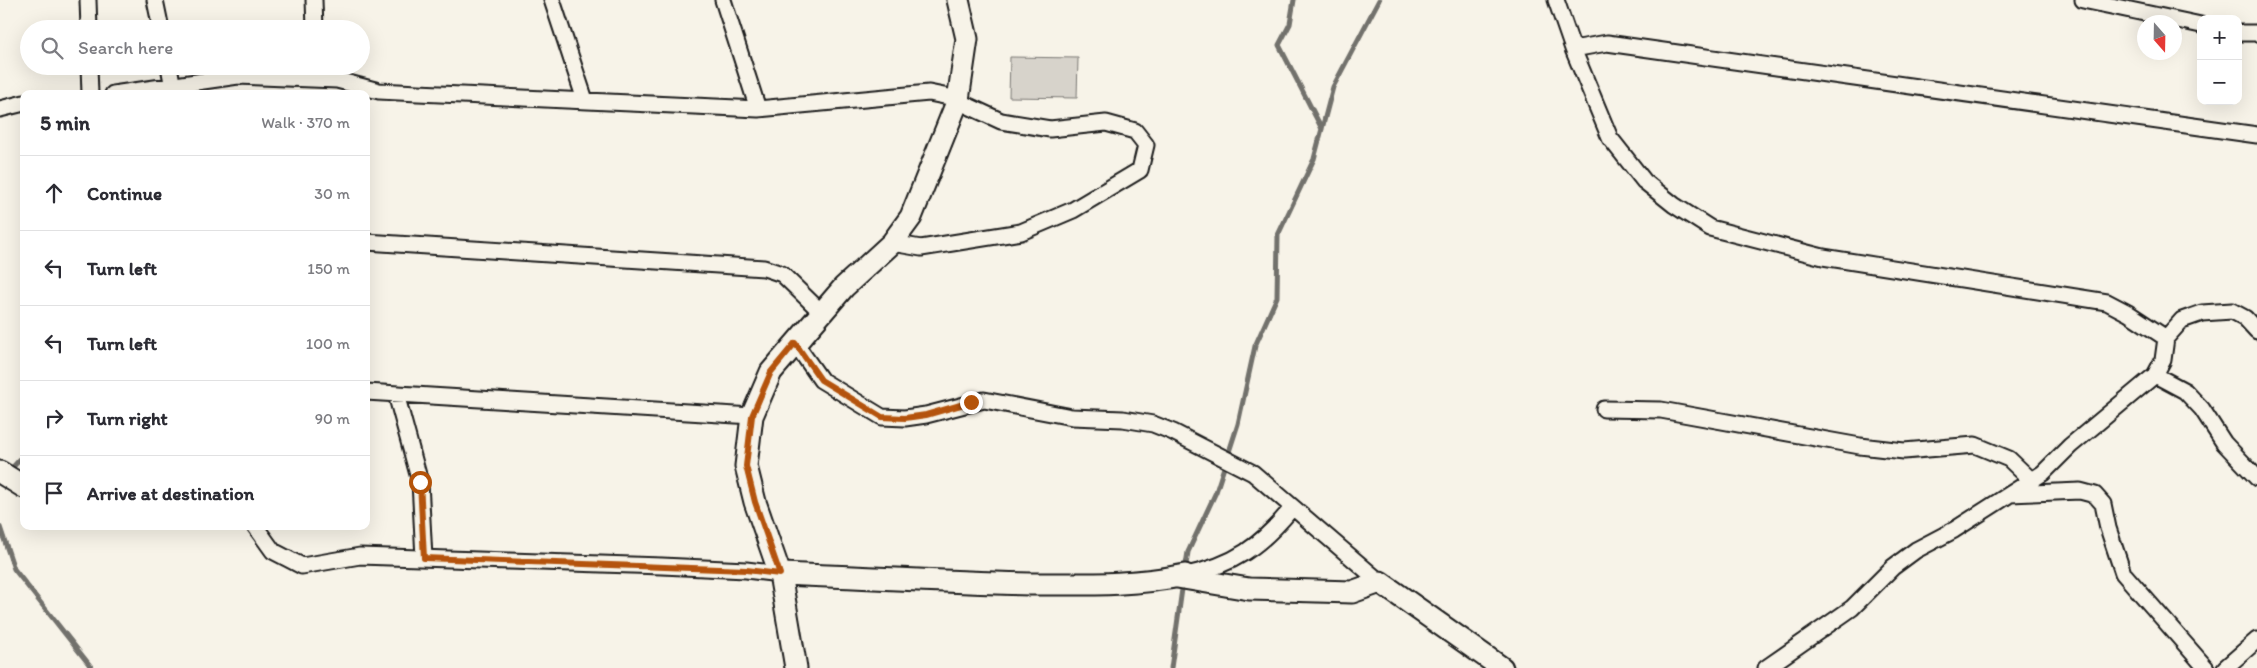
<!DOCTYPE html>
<meta charset="utf-8">
<style>
body{margin:0;font-family:Itim,sans-serif;background:#f2f2f3;color:#2b2b33}
.controls{position:absolute;right:15px;top:15px;display:grid;overflow:hidden;border-radius:10px;box-shadow:0 5px 20px #0002}
.controls button{width:45px;height:45px;display:grid;place-items:center;padding:0;border:0;border-bottom:1px solid #e1e1e2;background:#fff;color:#2b2b33;font:25px sans-serif}
.compass{position:absolute;left:2137px;top:15px;width:45px;height:45px;border-radius:50%;background:#fff;box-shadow:0 5px 20px #0002;rotate:160deg}
.stop{position:absolute;width:15px;height:15px;margin:-11px;border:4px solid #b45309;border-radius:50%;background:#fff}
.stop.end{background:#b45309;border-color:#fff;box-shadow:0 1px 5px #0008}
.list{margin:0;padding:0;list-style:none}
h2{display:flex;justify-content:space-between;align-items:center;height:65px;margin:0;padding:0 20px;font-size:21px}
h2 small{font-size:16px;font-weight:400;color:#7c7c81}
.list li{display:grid;grid-template-columns:32px 1fr auto;gap:15px;align-items:center;box-sizing:border-box;height:75px;padding:0 20px;border-top:1px solid #e1e1e2}
.list b{display:block;font-size:19px;white-space:nowrap}
.list em{font-size:16px;font-style:normal;color:#7c7c81}
.icon{flex:none;width:28px;height:28px;fill:none;stroke:currentColor;stroke-width:2;stroke-linecap:round;stroke-linejoin:round}
.map{position:relative;flex:none;width:2257px;height:668px;overflow:hidden}
.search{position:absolute;background:#fff;box-shadow:0 5px 20px #0002;left:20px;top:20px;width:350px;height:55px;display:flex;align-items:center;gap:12px;box-sizing:border-box;padding:0 18px;border-radius:28px;color:#7c7c81;font-size:19px}
.panel{position:absolute;background:#fff;box-shadow:0 5px 20px #0002;left:20px;top:90px;width:350px;height:440px;border-radius:10px}
.map>svg:first-child{display:block}
</style>
<div class="map">
<svg width="2257" height="668" viewBox="0 0 2257 668">
<rect width="100%" height="100%" fill="#f7f3e8"/>
<filter id="ink" filterUnits="userSpaceOnUse"><feTurbulence type="fractalNoise" baseFrequency=".02" numOctaves="2"/><feDisplacementMap in="SourceGraphic" scale="10" xChannelSelector="R" yChannelSelector="G"/><feConvolveMatrix kernelMatrix="1 2 1 2 8 2 1 2 1" color-interpolation-filters="sRGB"/></filter>
<g filter="url(#ink)">
<path fill="#d7d3cb" stroke="#7a7874" d="M 1010,57 L 1078,58 L 1077,98 L 1009,97 Z"/>
<g fill="none" stroke-linecap="round" stroke-linejoin="round">
<path stroke="#72716c" stroke-width="5" d="M 1294,0 L 1290,24 L 1279,45 L 1322,129
M 11,469 L 24,455
M 0,527 L 14,569 L 92,668
M 1185,571 L 1188,552 L 1216,492 L 1238,424 L 1255,346 L 1277,297 L 1278,235 L 1314,159 L 1333,87 L 1379,0
M 1171,668 L 1183,582"/>
<g stroke="#1c1c1c" stroke-width="19">
<path id="street" d="M 88,0 L 89,29
M 155,0 L 161,29
M 314,0 L 315,29
M 552,0 L 585,100
M 723,0 L 758,109
M 1556,0 L 1573,49 L 1610,138 L 1644,181 L 1674,205 L 1710,228 L 1823,257 L 2107,302 L 2128,313 L 2166,338
M 2083,0 L 2201,25
M 2238,33 L 2257,33
M 1573,49 L 1607,43 L 2257,135
M 89,66 L 90,94
M 169,66 L 174,94
M 113,94 L 238,76 L 337,80 L 379,91 L 418,93 L 758,109 L 929,93 L 949,97 L 1001,121 L 1050,129 L 1106,123 L 1135,131 L 1146,145 L 1140,170 L 1073,210 L 1021,232 L 921,248 L 892,243
M 0,109 L 24,103
M 366,242 L 764,268 L 782,274 L 821,312
M 795,343 L 821,380 L 882,417 L 905,418 L 926,415 L 984,400 L 1072,417 L 1123,419 L 1153,424 L 1173,432 L 1253,473 L 1380,582
M 2155,375 L 2185,391 L 2202,409 L 2224,443 L 2257,478
M 366,392 L 752,416
M 396,394 L 420,482 L 424,558
M 1604,409 L 1661,410 L 1860,446 L 1904,451 L 1975,445 L 2009,459 L 2031,480
M 2010,494 L 2080,491 L 2095,495 L 2103,504 L 2108,528 L 2123,573 L 2206,668
M 255,526 L 273,551 L 302,566 L 360,556 L 662,566 L 746,570 L 780,574
M 1186,575 C 1234,565 1261,546 1292,508
M 1766,668 L 1852,608 L 1893,567 L 1916,550 L 1954,530 L 2043,473 L 2070,446 L 2155,375 L 2163,360 L 2166,338 L 2182,320 L 2202,313 L 2232,311 L 2245,318 L 2257,331
M 2225,668 L 2257,640"/>
</g>
<g stroke="#1c1c1c" stroke-width="25">
<path id="secondary" d="M 0,472 L 24,487
M 780,574 C 863,577 947,582 1030,584 C 1083,584 1132,586 1185,575
M 1177,577 L 1249,589 L 1352,592 L 1380,582 L 1502,668
M 796,668 L 780,574 L 755,502 L 746,466 L 752,416 L 771,372 L 844,287 L 892,243 L 911,217 L 958,100 L 967,39 L 958,0"/>
</g>
<use href="#street" stroke="#f7f3e8" stroke-width="15"/>
<use href="#secondary" stroke="#f7f3e8" stroke-width="21"/>
</g>
</g>
<g fill="none" stroke-linecap="round" stroke-linejoin="round" filter="url(#ink)">
<path stroke="#b45309" stroke-width="6" d="M 420,482 L 424,558 L 746,570 L 780,574 L 755,502 L 746,466 L 752,416 L 771,372 L 795,343 L 821,380 L 882,417 L 905,418 L 926,415 L 971,402"/>
</g>
</svg>
<div class="controls">
<button>+</button>
<button>−</button>
</div>
<svg class="compass" viewBox="-18 -18 36 36"><path d="M0-13l5 13h-10z" fill="#e53935"/><path d="M0 13l5-13h-10z" fill="#7c7c81"/></svg>
<div class="stop" style="left:420px;top:482px"></div>
<div class="stop end" style="left:971px;top:402px"></div>
<div class="search"><svg class="icon" aria-label="search" viewBox="0 0 24 24"><circle cx="10" cy="10" r="6"/><path d="M15 15l6 6"/></svg>Search here</div>
<section class="panel">
<h2>5 min<small>Walk · 370 m</small></h2>
<ul class="list">
<li><svg class="icon" aria-label="ahead" viewBox="0 0 24 24"><path d="M12 20V5M6 11l6-6 6 6"/></svg><div><b>Continue</b></div><em>30 m</em></li>
<li><svg class="icon" aria-label="left" viewBox="0 0 24 24"><path d="M17 20v-9H6M10 6l-5 5 5 5"/></svg><div><b>Turn left</b></div><em>150 m</em></li>
<li><svg class="icon" aria-label="left" viewBox="0 0 24 24"><path d="M17 20v-9H6M10 6l-5 5 5 5"/></svg><div><b>Turn left</b></div><em>100 m</em></li>
<li><svg class="icon" aria-label="right" viewBox="0 0 24 24"><path d="M7 20v-9h11M14 6l5 5-5 5"/></svg><div><b>Turn right</b></div><em>90 m</em></li>
<li><svg class="icon" aria-label="arrive" viewBox="0 0 24 24"><path d="M6 21V4h12l-3 4 3 4H6"/></svg><div><b>Arrive at destination</b></div></li>
</ul>
</section>
</div>
